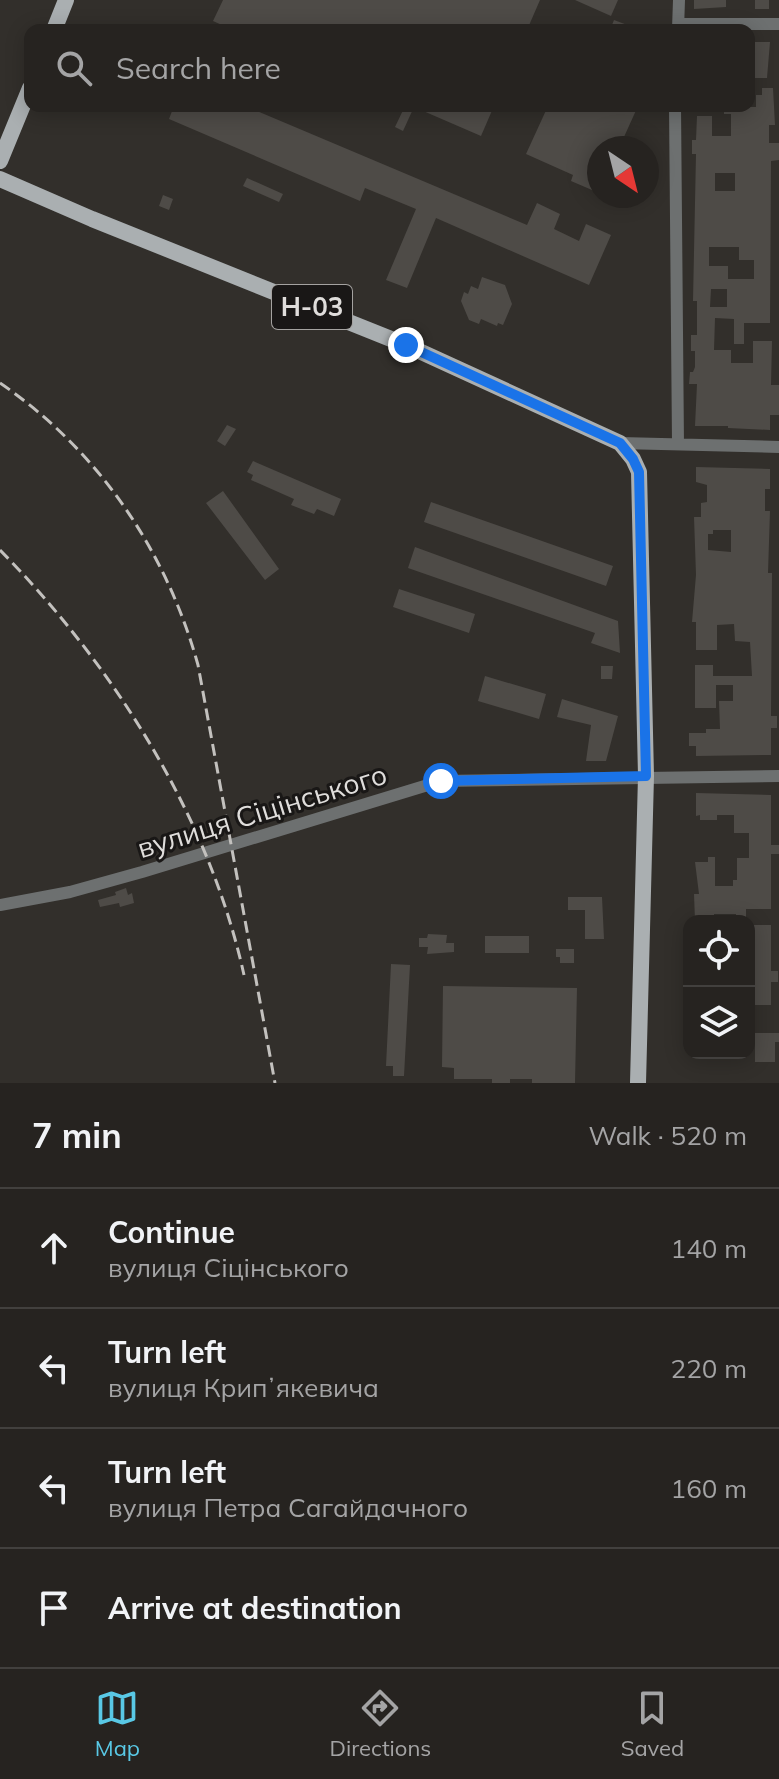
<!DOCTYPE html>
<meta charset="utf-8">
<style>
body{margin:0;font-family:Mulish,sans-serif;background:#2e2b29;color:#f1f3f6}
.controls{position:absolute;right:24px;bottom:24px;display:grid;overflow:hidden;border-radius:16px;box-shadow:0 4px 20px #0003}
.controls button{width:72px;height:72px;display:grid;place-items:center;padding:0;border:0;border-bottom:2px solid #42403e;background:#262320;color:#f1f3f6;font:40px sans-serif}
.compass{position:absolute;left:587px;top:136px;width:72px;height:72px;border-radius:50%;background:#262320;box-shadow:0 4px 20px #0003;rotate:145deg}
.stop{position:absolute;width:24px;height:24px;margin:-18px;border:6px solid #1a73e8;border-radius:50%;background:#fff}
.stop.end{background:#1a73e8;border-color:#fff;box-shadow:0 2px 8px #0008}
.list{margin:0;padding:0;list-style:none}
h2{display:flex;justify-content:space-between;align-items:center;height:104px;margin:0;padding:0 32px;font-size:34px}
h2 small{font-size:26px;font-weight:400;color:#a4a4a5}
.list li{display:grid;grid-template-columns:52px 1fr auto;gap:24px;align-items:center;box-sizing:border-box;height:120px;padding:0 32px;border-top:2px solid #42403e}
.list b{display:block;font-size:30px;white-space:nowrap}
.list p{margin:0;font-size:26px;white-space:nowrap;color:#a4a4a5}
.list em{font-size:26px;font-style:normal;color:#a4a4a5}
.icon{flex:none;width:44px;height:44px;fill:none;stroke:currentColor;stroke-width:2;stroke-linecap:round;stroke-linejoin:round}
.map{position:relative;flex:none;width:779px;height:1083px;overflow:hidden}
.search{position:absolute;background:#262320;box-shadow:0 4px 20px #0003;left:24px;right:24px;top:24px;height:88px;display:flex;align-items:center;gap:20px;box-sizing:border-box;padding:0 28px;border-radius:16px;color:#a4a4a5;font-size:30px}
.sheet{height:584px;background:#262320}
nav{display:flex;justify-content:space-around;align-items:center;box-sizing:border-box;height:112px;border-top:2px solid #42403e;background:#262320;font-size:22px;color:#a4a4a5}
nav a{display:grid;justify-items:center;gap:4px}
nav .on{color:#59c8e5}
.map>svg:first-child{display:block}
</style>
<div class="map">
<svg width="779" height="1083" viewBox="0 0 779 1083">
<rect width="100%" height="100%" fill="#322f2b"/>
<path fill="#4e4b47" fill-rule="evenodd" d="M 223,0 L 540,0 L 527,30 L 233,30 L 213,21 Z
M 575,0 L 618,0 L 611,16 Z
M 694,0 L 726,0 L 726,7 L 694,9 Z
M 755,0 L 769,0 L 769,9 L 755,9 Z
M 614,20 L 638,29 L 638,30 L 610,30 Z
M 752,42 L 770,42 L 767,78 L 749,78 L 749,67 L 752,67 Z
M 762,88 L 773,88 L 775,125 L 769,125 L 769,143 L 779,143 L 779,160 L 771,161 L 770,323 L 744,323 L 744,344 L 734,344 L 734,319 L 715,318 L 714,350 L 731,350 L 731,363 L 753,363 L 753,341 L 772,341 L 771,385 L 779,385 L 779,415 L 770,415 L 770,430 L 728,428 L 728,426 L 695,426 L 697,384 L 689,384 L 690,372 L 693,372 L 695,367 L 695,351 L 691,351 L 691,335 L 697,335 L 697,301 L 693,301 L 696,154 L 692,154 L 692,140 L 696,140 L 697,116 L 712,116 L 712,136 L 731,136 L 731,114 L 724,114 L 724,107 L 756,107 L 756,95 L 762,95 ZM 715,173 L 735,173 L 735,191 L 715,191 ZM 709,247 L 739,247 L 739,260 L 754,260 L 754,279 L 728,279 L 728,266 L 709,266 ZM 711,289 L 727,289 L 727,307 L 710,307 Z
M 174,106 L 245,106 L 527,225 L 537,203 L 560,214 L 554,229 L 579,241 L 586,224 L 611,235 L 589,285 L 436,218 L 407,288 L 386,280 L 416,209 L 365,188 L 360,201 L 169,119 Z
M 405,106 L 494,106 L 481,136 L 414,107 L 403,131 L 395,127 Z
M 548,106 L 638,106 L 619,148 L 599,148 L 599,193 L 571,181 L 573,175 L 526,154 Z
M 247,178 L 283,194 L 279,202 L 243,186 Z
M 163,195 L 173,199 L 169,210 L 159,206 Z
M 482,277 L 505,285 L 512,304 L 503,325 L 498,323 L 497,326 L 481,319 L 479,324 L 469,320 L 461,301 L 464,292 L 468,294 L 471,286 L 478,289 Z
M 227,425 L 236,429 L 225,446 L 217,441 Z
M 253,461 L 341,499 L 334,516 L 317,509 L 314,514 L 291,505 L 294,499 L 251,480 L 253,475 L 247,472 Z
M 696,467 L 770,469 L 770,489 L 765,489 L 765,511 L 770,511 L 768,573 L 772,573 L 771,716 L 777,716 L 777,728 L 771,728 L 771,755 L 696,756 L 696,746 L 689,746 L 689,733 L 706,733 L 706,729 L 720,729 L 719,701 L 733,701 L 733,685 L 716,685 L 716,708 L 695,708 L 695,665 L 713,665 L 713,676 L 752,676 L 750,642 L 735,641 L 734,624 L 717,625 L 717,650 L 696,650 L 696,622 L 692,622 L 696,575 L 694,517 L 701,517 L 701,503 L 707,502 L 707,485 L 696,482 ZM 713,530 L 731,530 L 731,552 L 708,550 L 708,534 L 713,534 Z
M 223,491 L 279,569 L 265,580 L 206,503 Z
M 431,502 L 613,566 L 606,586 L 424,522 Z
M 415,547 L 618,621 L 620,653 L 591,643 L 595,633 L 408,568 Z
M 399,589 L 475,614 L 469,633 L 393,607 Z
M 601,666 L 613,666 L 612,679 L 601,679 Z
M 485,676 L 546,694 L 539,719 L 478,701 Z
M 562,699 L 618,716 L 606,761 L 586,761 L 591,725 L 557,717 Z
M 696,793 L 771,795 L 771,845 L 779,845 L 779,854 L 771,854 L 771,909 L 746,909 L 746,921 L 736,921 L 736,914 L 714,914 L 714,921 L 695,921 L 694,894 L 699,894 L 695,862 L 708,862 L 708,857 L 715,857 L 715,886 L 733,886 L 733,880 L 737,880 L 737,858 L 749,858 L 749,833 L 734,833 L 734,815 L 717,815 L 717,820 L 700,820 L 700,815 L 696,816 Z
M 126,888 L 128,895 L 132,893 L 134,903 L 120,907 L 119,903 L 100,907 L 98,900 L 116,895 L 115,892 Z
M 568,897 L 602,897 L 604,939 L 585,939 L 585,910 L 568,910 Z
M 749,925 L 771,925 L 771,971 L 778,971 L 778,982 L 771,982 L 771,1005 L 752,1005 L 752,983 L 749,983 L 749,970 L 752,970 L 752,947 L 749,947 Z
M 428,934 L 447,935 L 446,943 L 454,943 L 454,952 L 427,954 L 428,947 L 419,947 L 419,938 L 427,938 Z
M 485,936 L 529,936 L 529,953 L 485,953 Z
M 556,949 L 574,949 L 574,963 L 560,963 L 560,957 L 556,957 Z
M 391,964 L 410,965 L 404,1076 L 393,1076 L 393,1066 L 386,1066 Z
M 443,986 L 577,988 L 575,1083 L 532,1083 L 532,1079 L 510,1079 L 510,1083 L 492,1083 L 492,1079 L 454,1079 L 454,1068 L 442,1067 Z
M 755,1033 L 779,1033 L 779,1042 L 775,1042 L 775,1062 L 755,1062 Z"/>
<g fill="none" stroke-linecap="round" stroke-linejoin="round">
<path stroke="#6d7070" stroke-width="12" d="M 679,24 L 779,24
M 678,29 L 679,0
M 675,106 L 678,444
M 620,443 L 779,447
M 0,905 L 70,892 L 142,872 L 441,781 L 779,776"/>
<path stroke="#aaafb1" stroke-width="16" d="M 54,30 L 66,0
M 0,161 L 30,88
M 0,179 L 92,219 L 406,345 L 620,443 L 633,459 L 639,472 L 646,776 L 638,1083"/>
<path stroke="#c3c1be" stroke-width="3" stroke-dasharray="12 6" stroke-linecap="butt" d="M 0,383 C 98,450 166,550 198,665 L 275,1083
M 0,550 C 113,665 209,816 244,975"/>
</g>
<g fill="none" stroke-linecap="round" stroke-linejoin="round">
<path stroke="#1a73e8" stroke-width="10" d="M 406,345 L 620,443 L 633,459 L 639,472 L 646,776 L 441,781"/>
</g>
<g text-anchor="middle" stroke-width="6" stroke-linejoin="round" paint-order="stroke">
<rect fill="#191716" stroke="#a4a2a0" stroke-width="2" x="272" y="285" width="80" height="44" rx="6"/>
<g font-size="26" font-weight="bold" fill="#dfdddb">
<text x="312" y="316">Н-03</text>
</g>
<g font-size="28" fill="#dfdddb" stroke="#191716">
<text transform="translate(262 811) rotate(-17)" y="10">вулиця Сіцінського</text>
</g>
</g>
</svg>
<div class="controls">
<button><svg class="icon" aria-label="locate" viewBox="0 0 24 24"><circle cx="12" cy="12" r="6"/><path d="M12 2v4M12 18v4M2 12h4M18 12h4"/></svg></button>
<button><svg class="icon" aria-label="layers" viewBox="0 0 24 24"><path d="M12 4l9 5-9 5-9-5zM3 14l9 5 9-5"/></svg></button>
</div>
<svg class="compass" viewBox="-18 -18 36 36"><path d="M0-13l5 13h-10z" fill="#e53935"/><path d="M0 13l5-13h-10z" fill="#a4a4a5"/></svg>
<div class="stop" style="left:441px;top:781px"></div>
<div class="stop end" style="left:406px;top:345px"></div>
<div class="search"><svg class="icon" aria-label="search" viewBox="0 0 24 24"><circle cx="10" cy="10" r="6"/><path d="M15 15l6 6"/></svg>Search here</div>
</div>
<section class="sheet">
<h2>7 min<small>Walk · 520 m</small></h2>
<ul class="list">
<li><svg class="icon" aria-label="ahead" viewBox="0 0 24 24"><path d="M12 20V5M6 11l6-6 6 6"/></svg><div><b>Continue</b><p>вулиця Сіцінського</p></div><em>140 m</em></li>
<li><svg class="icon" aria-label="left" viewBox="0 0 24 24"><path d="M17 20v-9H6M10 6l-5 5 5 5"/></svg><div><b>Turn left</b><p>вулиця Крипʼякевича</p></div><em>220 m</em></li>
<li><svg class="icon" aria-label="left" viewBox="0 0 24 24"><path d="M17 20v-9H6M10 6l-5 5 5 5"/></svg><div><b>Turn left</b><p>вулиця Петра Сагайдачного</p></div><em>160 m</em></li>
<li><svg class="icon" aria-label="arrive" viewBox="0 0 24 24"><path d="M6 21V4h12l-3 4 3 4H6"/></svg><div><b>Arrive at destination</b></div></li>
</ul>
</section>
<nav>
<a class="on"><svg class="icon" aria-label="map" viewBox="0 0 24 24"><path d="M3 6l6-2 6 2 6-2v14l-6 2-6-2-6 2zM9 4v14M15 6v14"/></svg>Map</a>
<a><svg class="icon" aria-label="directions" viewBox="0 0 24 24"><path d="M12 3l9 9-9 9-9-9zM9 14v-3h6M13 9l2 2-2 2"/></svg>Directions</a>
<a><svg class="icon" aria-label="saved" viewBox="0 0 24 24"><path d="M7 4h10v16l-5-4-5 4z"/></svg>Saved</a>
</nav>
